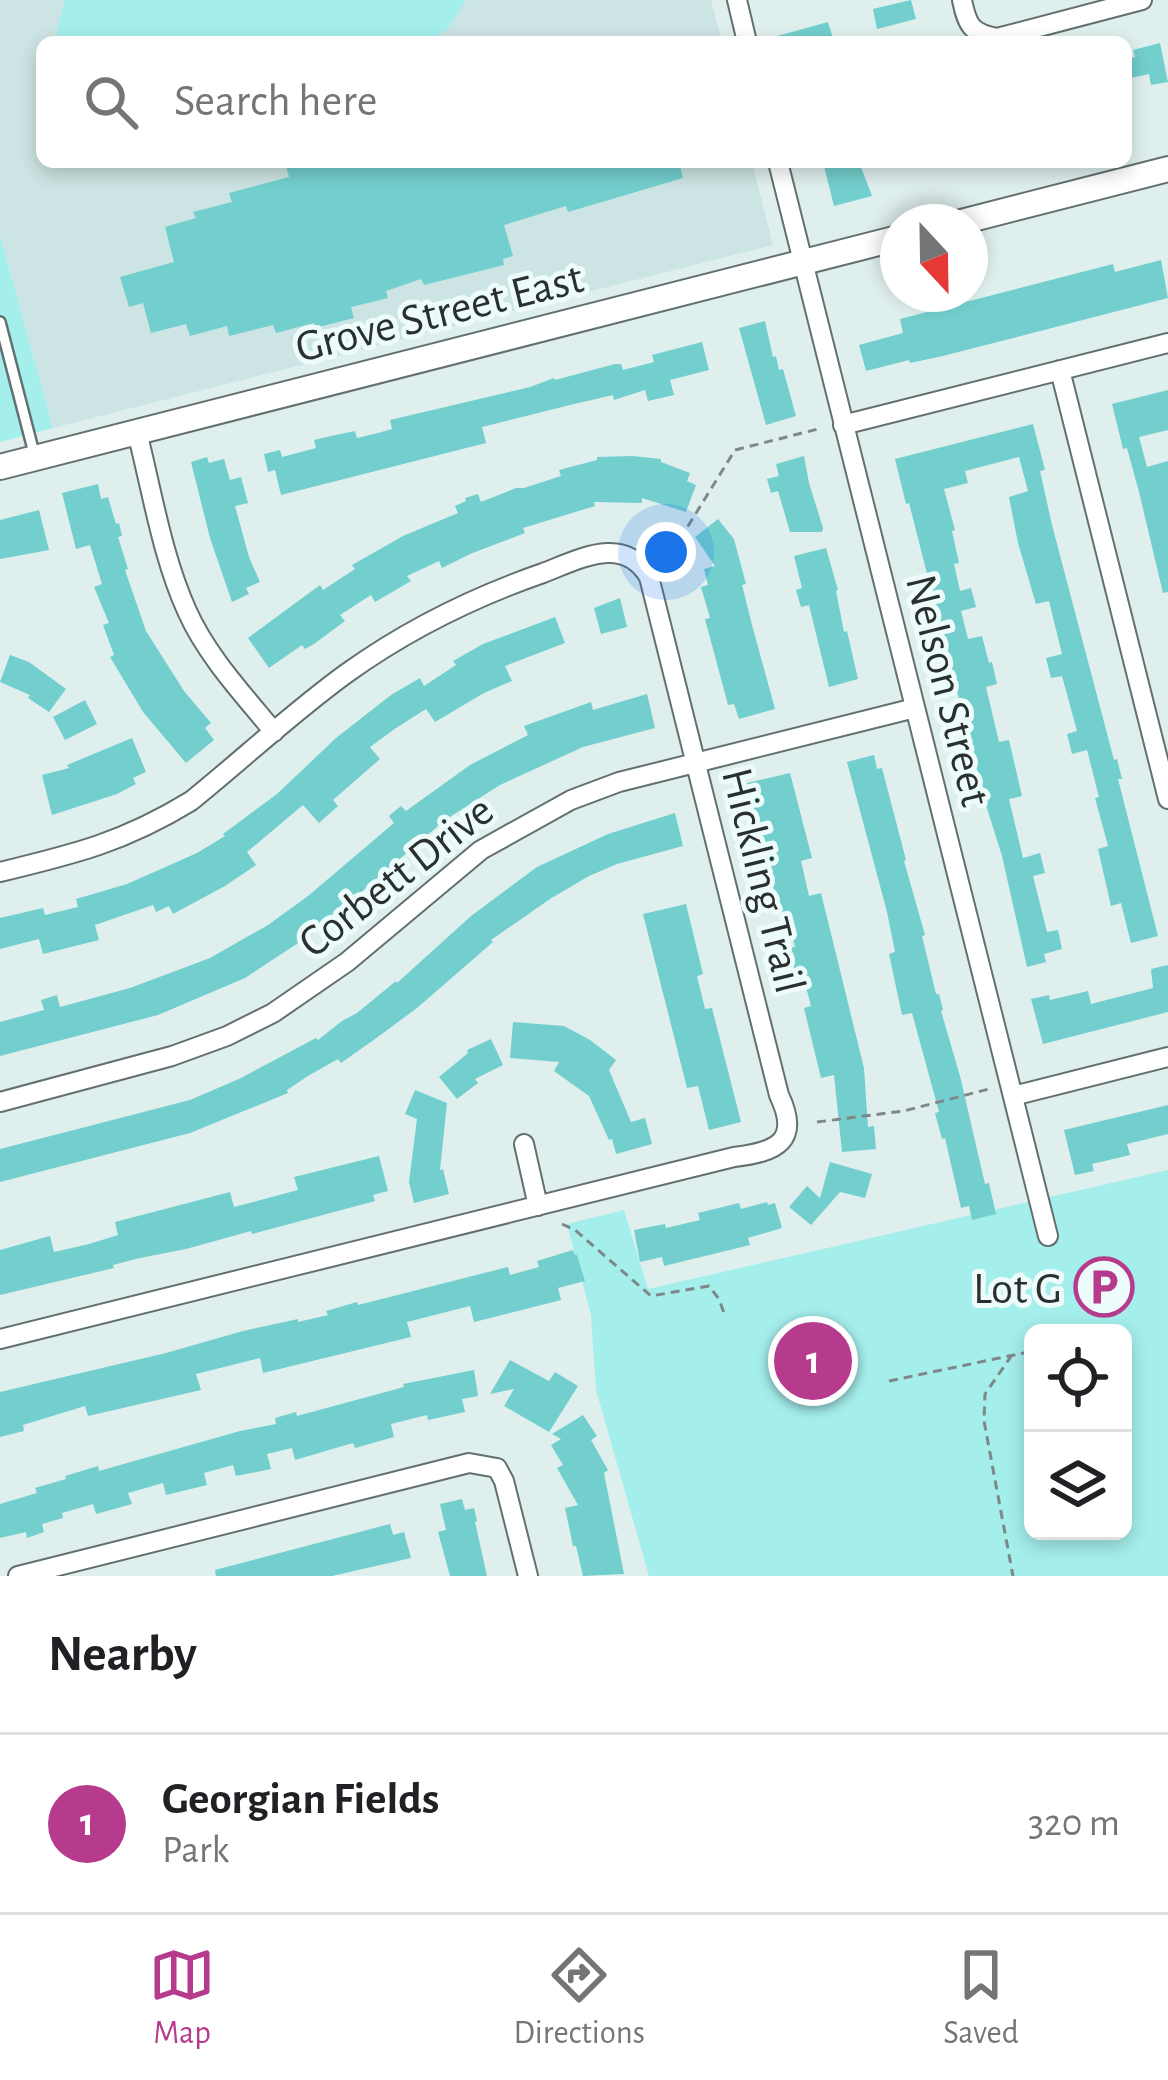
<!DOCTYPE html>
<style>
body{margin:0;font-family:"Alegreya Sans",sans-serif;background:#f2f2f2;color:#202124}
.controls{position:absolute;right:36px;bottom:36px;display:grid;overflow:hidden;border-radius:18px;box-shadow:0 6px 18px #0003}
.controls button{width:108px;height:108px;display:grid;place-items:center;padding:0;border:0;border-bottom:3px solid #e0e0e0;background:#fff;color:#202124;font:60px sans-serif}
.compass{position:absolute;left:880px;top:204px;width:108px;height:108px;border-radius:50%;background:#fff;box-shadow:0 6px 18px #0003;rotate:158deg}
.you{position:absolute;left:666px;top:552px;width:42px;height:42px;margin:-30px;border:9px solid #fff;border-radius:50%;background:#1a73e8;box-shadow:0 0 0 18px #1a73e833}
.badge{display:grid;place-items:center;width:78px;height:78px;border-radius:50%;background:#b63b8c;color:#fff;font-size:39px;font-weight:700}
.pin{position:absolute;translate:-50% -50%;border:6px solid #fff;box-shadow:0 3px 12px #0006}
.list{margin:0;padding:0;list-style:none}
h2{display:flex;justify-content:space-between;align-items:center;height:156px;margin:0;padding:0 48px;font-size:51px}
h2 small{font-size:39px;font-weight:400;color:#757577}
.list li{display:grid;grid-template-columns:78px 1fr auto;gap:36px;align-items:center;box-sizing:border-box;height:180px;padding:0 48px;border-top:3px solid #e0e0e0}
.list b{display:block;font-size:45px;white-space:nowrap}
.list p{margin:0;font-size:39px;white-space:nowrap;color:#757577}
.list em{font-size:39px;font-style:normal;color:#757577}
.icon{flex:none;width:66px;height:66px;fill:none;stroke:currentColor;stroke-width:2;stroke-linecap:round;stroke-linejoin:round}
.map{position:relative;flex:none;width:1168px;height:1576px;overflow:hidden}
.search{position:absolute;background:#fff;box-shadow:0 6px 18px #0003;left:36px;right:36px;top:36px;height:132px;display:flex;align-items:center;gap:30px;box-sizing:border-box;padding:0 42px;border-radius:18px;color:#757577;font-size:45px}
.sheet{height:336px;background:#fff}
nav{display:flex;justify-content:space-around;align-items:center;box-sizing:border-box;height:168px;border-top:3px solid #e0e0e0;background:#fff;font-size:33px;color:#757577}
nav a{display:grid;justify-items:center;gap:6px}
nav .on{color:#b63b8c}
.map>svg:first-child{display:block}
</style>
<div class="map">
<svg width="1168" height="1576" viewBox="0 0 1168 1576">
<rect width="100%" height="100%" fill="#dfefee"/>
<path fill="#cce4e3" d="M 0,0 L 711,0 L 722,42 L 42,42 L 42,162 L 752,162 L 773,245 L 53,428 L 0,235 Z"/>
<path fill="#a4eeec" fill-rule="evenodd" d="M 65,0 L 466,0 L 447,30 L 428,42 L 58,42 L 57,29 Z
M 0,235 L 53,428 L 0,442 Z
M 1168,1170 L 1168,1576 L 649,1576 L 596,1390 L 591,1315 L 567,1224 L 624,1210 L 648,1289 ZM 1033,1333 L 1123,1333 L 1123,1531 L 1033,1531 Z"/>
<path fill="#72cfcd" d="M 911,0 L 916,19 L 877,29 L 873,9 Z
M 828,22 L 834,42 L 771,42 L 770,38 Z
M 1160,43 L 1168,82 L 1151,85 L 1149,74 L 1126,79 L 1126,59 L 1135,57 L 1133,50 Z
M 285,162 L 314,162 L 315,166 L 339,162 L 679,162 L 683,178 L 568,212 L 566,206 L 504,225 L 513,256 L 503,259 L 504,265 L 424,285 L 421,279 L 386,291 L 388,298 L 351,307 L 354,318 L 315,328 L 314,323 L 276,333 L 273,325 L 229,336 L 227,326 L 190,336 L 186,324 L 151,333 L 143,303 L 129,307 L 120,277 L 174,262 L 165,227 L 196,218 L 193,212 L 232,202 L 229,193 L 289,177 Z
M 823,162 L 859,162 L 872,196 L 834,206 Z
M 1161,260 L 1168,298 L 943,356 L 910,363 L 909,360 L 866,371 L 859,345 L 903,333 L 900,319 L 1113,264 L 1115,272 Z
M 765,321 L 773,357 L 776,356 L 779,370 L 783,369 L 796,416 L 766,425 L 739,328 Z
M 702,342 L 709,370 L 670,380 L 674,395 L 648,401 L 645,390 L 614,400 L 613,395 L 570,405 L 482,427 L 486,443 L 281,495 L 275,470 L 268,472 L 264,454 L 280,450 L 282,457 L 316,448 L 314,440 L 331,436 L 355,431 L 357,438 L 378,433 L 392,429 L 390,420 L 530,387 L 554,378 L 555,380 L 615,364 L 621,364 L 623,370 L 654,362 L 652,355 Z
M 1168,390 L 1168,430 L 1139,437 L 1147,467 L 1168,461 L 1168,592 L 1163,593 L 1139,492 L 1127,448 L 1123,449 L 1112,404 Z
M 1033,424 L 1045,470 L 1040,471 L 1052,525 L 1114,760 L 1117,759 L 1122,779 L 1118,779 L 1158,936 L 1131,943 L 1121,903 L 1111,906 L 1098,849 L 1108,846 L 1095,798 L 1099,797 L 1087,750 L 1072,754 L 1067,734 L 1077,731 L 1062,676 L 1051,678 L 1046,658 L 1062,654 L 1049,601 L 1036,604 L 1018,543 L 1009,497 L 1028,491 L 1019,457 L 965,471 L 968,483 L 944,489 L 955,530 L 952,531 L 959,563 L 954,564 L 960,591 L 971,588 L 976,607 L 961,611 L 968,639 L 982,636 L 989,663 L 992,662 L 997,684 L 986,687 L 999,742 L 1009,740 L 1022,796 L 1009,799 L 1023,858 L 1040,853 L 1045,873 L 1033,876 L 1047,932 L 1058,930 L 1062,949 L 1044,954 L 1046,962 L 1027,967 L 1002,856 L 986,805 L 909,503 L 906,504 L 895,459 Z
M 632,456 L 661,459 L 661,462 L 690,473 L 687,481 L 696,485 L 686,512 L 642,498 L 642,503 L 594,502 L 595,506 L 523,528 L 525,533 L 470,554 L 442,568 L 439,561 L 407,576 L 411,581 L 375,602 L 371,595 L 340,615 L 345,621 L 314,644 L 305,649 L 302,645 L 269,668 L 248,638 L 320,585 L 323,590 L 355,569 L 352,565 L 403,536 L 458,513 L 455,506 L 466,501 L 465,498 L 478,494 L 481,502 L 516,488 L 524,488 L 561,476 L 559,470 L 597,460 L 597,457 Z
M 804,456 L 809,483 L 823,528 L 822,532 L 790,532 L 778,491 L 771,493 L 767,479 L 779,476 L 776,464 Z
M 207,457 L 209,463 L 224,459 L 230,480 L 241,477 L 248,503 L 235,506 L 249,557 L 260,582 L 246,588 L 249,594 L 232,602 L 210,538 L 191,462 Z
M 98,484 L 101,499 L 108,497 L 116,524 L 119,523 L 122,536 L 118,537 L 128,569 L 125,570 L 146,631 L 184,691 L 211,723 L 205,728 L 214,740 L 186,763 L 143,712 L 110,657 L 114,655 L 103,625 L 109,623 L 94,587 L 102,584 L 90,545 L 76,549 L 62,493 Z
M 39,510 L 49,550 L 0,559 L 0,520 Z
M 718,519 L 734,539 L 746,584 L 742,585 L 752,625 L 775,709 L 739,719 L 734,704 L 728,705 L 705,619 L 710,618 L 701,587 L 708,585 L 704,569 L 715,566 L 695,537 Z
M 826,548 L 838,590 L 836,591 L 844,632 L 847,631 L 858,679 L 829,687 L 809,605 L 801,607 L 796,590 L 802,588 L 794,556 Z
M 620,598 L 627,627 L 601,634 L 594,608 Z
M 555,617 L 565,643 L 505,666 L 512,681 L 484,693 L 435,722 L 426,709 L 396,728 L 370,747 L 380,759 L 333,800 L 338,806 L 319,823 L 303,805 L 247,852 L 256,865 L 225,886 L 173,914 L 169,906 L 156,912 L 153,905 L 95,925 L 99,940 L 43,954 L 39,939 L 0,949 L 0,918 L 43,908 L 45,915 L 78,907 L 76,899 L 127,884 L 197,853 L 225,836 L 223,834 L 277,794 L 336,738 L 391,695 L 420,678 L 424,686 L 456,665 L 453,661 L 483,644 Z
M 10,655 L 29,662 L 66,689 L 49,712 L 28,698 L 30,695 L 0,682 Z
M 647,694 L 655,728 L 583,747 L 500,785 L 445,820 L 315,932 L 245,978 L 158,1015 L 0,1056 L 0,1022 L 44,1010 L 41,1000 L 57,995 L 60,1007 L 130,988 L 210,958 L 268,925 L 308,896 L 394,823 L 389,816 L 401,806 L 406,811 L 470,765 L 528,735 L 524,726 L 591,702 L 593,710 Z
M 85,700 L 97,724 L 65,740 L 53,717 Z
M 132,738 L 146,772 L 133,778 L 136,784 L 117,794 L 52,815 L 42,775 L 69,768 L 67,765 Z
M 874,755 L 877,769 L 882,768 L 906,860 L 904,861 L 925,935 L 922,936 L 936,994 L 939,994 L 943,1010 L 941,1011 L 960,1076 L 985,1184 L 989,1183 L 996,1214 L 972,1220 L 969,1206 L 961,1208 L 945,1138 L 942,1139 L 935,1113 L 939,1112 L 912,1013 L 902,1015 L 889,954 L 895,952 L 887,912 L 847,762 Z
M 790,773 L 812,858 L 801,861 L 809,896 L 821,893 L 864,1068 L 868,1127 L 874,1126 L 876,1149 L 842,1152 L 834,1075 L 821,1078 L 804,1008 L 811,1006 L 802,972 L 795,974 L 789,948 L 795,947 L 786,912 L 780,914 L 747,783 Z
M 675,813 L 683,846 L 617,864 L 589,876 L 550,899 L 491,940 L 493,942 L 417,1008 L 375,1039 L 341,1063 L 338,1059 L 308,1076 L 287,1090 L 288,1093 L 190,1133 L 0,1182 L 0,1149 L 190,1100 L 241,1078 L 316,1038 L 318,1040 L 342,1021 L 357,1013 L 396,981 L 397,983 L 471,916 L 537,867 L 608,834 Z
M 686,904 L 703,974 L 697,976 L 705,1009 L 712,1008 L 741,1122 L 709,1130 L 698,1086 L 687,1088 L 643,914 Z
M 1168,965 L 1168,1012 L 1043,1044 L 1031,999 L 1049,995 L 1050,1000 L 1088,991 L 1091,1004 L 1153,988 L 1151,969 Z
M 513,1022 L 564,1026 L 590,1040 L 616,1060 L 609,1070 L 631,1122 L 645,1118 L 652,1144 L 616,1154 L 612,1139 L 609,1140 L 589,1096 L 554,1071 L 559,1062 L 510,1058 Z
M 491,1039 L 503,1065 L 475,1079 L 478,1083 L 457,1099 L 439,1077 L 468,1053 L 467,1050 Z
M 415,1090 L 447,1103 L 440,1170 L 443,1169 L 449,1194 L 414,1203 L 409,1182 L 417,1119 L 405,1114 Z
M 1168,1105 L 1168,1134 L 1127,1144 L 1130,1155 L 1092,1164 L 1094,1171 L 1075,1175 L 1064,1130 Z
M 379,1156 L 388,1191 L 373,1195 L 375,1201 L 252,1234 L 251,1231 L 186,1249 L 140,1258 L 113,1265 L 114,1268 L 0,1295 L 0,1250 L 50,1236 L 54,1252 L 89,1244 L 118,1235 L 115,1222 L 230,1192 L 234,1207 L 298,1190 L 294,1177 Z
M 830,1162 L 872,1174 L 865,1198 L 840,1192 L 811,1225 L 789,1207 L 807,1186 L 820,1198 Z
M 767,1202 L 768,1205 L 775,1203 L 782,1228 L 748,1238 L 750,1245 L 664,1266 L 662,1257 L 640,1262 L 634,1230 L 665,1224 L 666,1228 L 700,1220 L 698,1213 L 739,1203 L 741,1209 Z
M 573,1250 L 575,1255 L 577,1255 L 585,1281 L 558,1288 L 561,1300 L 474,1322 L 470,1306 L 407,1322 L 411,1337 L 263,1373 L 260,1358 L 196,1374 L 201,1390 L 88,1416 L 85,1406 L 23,1425 L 24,1431 L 0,1437 L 0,1392 L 166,1353 L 243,1331 L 298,1319 L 298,1322 L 328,1315 L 326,1311 L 357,1302 L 358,1305 L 508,1267 L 510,1275 L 539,1267 L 537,1261 Z
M 510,1360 L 549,1381 L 555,1372 L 578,1386 L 549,1432 L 504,1406 L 514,1389 L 490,1394 Z
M 474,1370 L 478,1396 L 462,1399 L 465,1412 L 428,1420 L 427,1415 L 391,1424 L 394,1437 L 355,1448 L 353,1443 L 295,1460 L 292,1448 L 267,1454 L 271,1469 L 236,1476 L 233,1465 L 204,1473 L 207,1485 L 166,1495 L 163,1483 L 128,1493 L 132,1504 L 96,1514 L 93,1504 L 62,1513 L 63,1518 L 42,1524 L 44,1532 L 27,1538 L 26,1532 L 0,1538 L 0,1504 L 37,1493 L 35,1488 L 66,1479 L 65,1476 L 98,1466 L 99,1471 L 240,1431 L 276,1424 L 275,1418 L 296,1412 L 297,1416 L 404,1387 L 403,1384 Z
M 583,1415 L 597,1436 L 591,1440 L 608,1470 L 604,1473 L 624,1574 L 583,1576 L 576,1546 L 573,1546 L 565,1508 L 578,1505 L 557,1468 L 563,1465 L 551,1445 L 561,1439 L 552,1434 Z
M 462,1499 L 465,1510 L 474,1508 L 477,1521 L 475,1522 L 487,1576 L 450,1576 L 438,1532 L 446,1530 L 440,1504 Z
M 390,1524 L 393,1535 L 404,1532 L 411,1558 L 332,1576 L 216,1576 L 215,1570 Z"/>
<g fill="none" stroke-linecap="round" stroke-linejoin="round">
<g stroke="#637070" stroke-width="14">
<path id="lane" d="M 0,322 L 35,457"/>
</g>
<g stroke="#637070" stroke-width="22">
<path id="street" d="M 737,0 L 747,42
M 962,0 C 967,25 971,33 997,38 L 1142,0
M 778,162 L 1048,1236
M 1060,370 L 1168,799
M 843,425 L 1168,343
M 137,432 C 152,491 162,556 187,611 C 207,656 243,694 274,732
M 0,872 C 75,854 124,842 191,801 C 243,759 293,712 347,673 C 407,630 474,597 543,573 C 580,559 624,534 649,577 L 779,1095 C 801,1141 777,1152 734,1157 L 0,1339
M 1013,1096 L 1168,1057
M 0,1102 L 172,1056 L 227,1036 L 273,1013 L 347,962 L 481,850 L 571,800 L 619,782 L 915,708
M 524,1144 L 538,1206
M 18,1576 L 469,1463 L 497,1468 L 504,1481 L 528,1576"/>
</g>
<g stroke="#637070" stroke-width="28">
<path id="secondary" d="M 961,222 L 1168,169
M 0,467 L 898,238"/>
</g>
<path stroke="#7e8888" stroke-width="3" stroke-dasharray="9 6" stroke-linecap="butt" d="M 672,552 L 735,450 L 822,428
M 817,1122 L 904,1111 L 989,1089
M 562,1224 L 575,1230 L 651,1296 L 709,1286 L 719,1299 L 724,1313
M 1012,1355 L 985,1394 L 984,1421 L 1013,1576
M 889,1381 L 1033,1351"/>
<use href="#lane" stroke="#fff" stroke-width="9"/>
<use href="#street" stroke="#fff" stroke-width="18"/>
<use href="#secondary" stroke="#fff" stroke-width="24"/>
</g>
<defs>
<g id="parking-ring" transform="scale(3)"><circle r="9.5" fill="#edfcfb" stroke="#b63b8c" stroke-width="1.5"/><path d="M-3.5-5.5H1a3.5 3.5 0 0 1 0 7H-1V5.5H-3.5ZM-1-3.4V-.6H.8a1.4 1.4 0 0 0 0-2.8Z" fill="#b63b8c"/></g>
</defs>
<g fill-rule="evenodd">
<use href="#parking-ring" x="1104" y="1287"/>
</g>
<g text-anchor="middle" stroke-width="10" stroke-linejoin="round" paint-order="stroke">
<g font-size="45" fill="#2a3030" stroke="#edfcfb">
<text transform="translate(439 311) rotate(-14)" y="16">Grove Street East</text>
<text transform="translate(950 690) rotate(76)" y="16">Nelson Street</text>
<text transform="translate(395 875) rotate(-38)" y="16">Corbett Drive</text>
<text transform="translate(765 880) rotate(76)" y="16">Hickling Trail</text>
</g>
<g font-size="45" fill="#2a3030" stroke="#edfcfb" text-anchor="end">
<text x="1062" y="1303">Lot G</text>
</g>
</g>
</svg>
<div class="controls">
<button><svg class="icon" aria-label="locate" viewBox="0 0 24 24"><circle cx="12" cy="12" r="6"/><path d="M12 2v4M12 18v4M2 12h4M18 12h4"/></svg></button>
<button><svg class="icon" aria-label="layers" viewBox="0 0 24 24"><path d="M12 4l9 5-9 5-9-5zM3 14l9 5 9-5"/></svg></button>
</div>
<svg class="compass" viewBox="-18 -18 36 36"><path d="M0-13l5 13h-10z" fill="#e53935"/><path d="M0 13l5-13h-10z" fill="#757577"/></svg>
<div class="you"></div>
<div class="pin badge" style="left:813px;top:1361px">1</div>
<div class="search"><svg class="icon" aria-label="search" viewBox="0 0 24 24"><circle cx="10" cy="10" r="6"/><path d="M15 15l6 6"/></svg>Search here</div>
</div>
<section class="sheet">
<h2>Nearby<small></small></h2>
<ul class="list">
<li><span class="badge">1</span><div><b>Georgian Fields</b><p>Park</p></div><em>320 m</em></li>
</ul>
</section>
<nav>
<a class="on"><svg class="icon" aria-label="map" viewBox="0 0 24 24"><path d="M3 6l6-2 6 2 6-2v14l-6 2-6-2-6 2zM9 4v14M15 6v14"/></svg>Map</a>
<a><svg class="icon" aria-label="directions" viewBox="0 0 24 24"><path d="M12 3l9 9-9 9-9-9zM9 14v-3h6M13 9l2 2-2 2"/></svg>Directions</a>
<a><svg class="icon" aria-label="saved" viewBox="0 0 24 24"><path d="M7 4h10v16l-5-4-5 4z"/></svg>Saved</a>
</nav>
